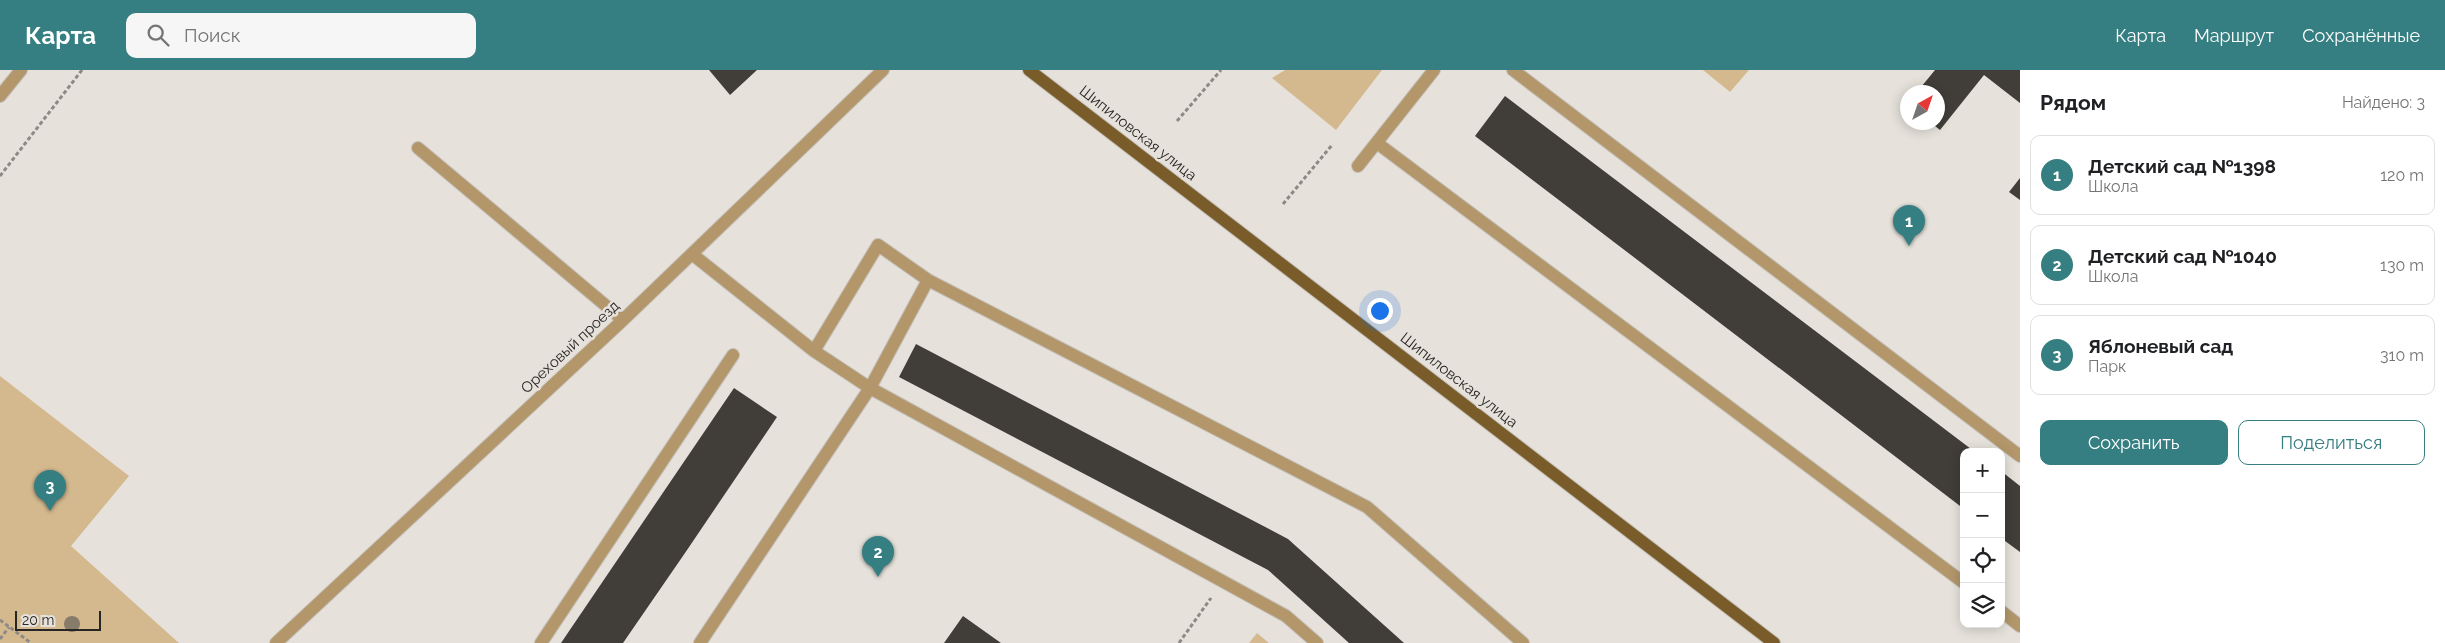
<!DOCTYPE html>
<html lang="ru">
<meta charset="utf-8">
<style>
body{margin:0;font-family:Raleway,sans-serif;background:#f6f6f6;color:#202124}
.controls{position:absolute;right:15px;bottom:15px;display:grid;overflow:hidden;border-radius:10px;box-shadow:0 2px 12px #0003}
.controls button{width:45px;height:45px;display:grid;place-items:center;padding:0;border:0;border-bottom:1px solid #e0e0e0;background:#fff;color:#202124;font:25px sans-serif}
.compass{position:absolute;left:1900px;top:15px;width:45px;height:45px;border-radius:50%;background:#fff;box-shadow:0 2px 12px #0003;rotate:40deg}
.scale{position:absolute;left:15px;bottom:12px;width:86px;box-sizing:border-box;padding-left:5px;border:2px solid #282624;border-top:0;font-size:14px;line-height:18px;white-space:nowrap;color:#282624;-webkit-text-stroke:4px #e6e2db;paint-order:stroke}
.you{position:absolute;left:1379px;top:240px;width:18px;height:18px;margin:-12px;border:4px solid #fff;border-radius:50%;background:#1a73e8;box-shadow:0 0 0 8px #1a73e833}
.badge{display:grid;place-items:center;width:32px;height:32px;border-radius:50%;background:#357e81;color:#fff;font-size:16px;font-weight:700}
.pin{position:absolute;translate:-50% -41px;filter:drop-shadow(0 1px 2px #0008)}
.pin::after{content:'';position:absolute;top:26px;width:18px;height:15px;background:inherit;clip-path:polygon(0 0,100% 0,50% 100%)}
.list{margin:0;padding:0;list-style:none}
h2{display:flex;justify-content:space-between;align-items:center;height:65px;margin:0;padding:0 20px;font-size:21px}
h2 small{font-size:16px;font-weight:400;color:#757577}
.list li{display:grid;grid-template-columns:32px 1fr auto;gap:15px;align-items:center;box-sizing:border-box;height:80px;margin:0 10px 10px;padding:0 10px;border:1px solid #e0e0e0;border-radius:10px}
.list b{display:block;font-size:19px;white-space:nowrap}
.list p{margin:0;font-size:16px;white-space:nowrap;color:#757577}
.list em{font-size:16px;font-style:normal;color:#757577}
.actions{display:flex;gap:10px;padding:15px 20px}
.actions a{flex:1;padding:11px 0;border:1px solid #357e81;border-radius:10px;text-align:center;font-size:18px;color:#357e81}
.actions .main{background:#357e81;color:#fff}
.icon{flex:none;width:28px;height:28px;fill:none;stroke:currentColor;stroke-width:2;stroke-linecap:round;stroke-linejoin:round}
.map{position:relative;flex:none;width:2020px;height:573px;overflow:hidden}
header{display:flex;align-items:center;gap:30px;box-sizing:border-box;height:70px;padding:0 25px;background:#357e81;color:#fff}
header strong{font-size:24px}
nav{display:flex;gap:28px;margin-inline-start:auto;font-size:18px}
.search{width:350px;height:45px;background:#f6f6f6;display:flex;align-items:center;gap:12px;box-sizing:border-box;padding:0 18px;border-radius:10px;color:#757577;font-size:19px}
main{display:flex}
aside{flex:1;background:#fff}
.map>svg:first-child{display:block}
</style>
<header>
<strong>Карта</strong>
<div class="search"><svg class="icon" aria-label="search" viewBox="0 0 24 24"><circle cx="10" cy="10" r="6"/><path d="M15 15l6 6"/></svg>Поиск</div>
<nav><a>Карта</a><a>Маршрут</a><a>Сохранённые</a></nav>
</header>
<main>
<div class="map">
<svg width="2020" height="573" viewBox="0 0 2020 573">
<rect width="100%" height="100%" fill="#e6e2db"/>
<path fill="#d4b98f" d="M 1285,0 L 1382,0 L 1336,60 L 1272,8 Z
M 1703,0 L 1749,0 L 1730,22 Z
M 0,306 L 129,406 L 71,476 L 179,573 L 0,573 Z
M 1257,563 L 1269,573 L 1249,573 Z"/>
<path fill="#413d38" d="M 709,0 L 757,0 L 730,25 Z
M 1935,0 L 2020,0 L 2020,33 L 1984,5 L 1940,60 L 1930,52 L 1938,52 L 1938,22 L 1917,22 Z
M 1505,26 L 1975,382 L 1964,382 L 1964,439 L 1475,66 Z
M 2020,108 L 2020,130 L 2009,122 Z
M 916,274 L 1288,469 L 1404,573 L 1349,573 L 1268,500 L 899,307 Z
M 734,318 L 777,347 L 685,483 L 623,573 L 561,573 Z
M 2001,401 L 2020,416 L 2020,482 L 2001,468 Z
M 963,546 L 1001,573 L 944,573 Z"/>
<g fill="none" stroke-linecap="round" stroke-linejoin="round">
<g stroke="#c4c0ba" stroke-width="14">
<path id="minor" d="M 1513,0 L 2020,386
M 0,26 L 21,0
M 1377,73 L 1964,513
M 418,78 L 623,250
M 1358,96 L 1434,0
M 692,184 L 814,281 L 870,318 L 1286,546 L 1317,573
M 928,210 L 1367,437 L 1523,573
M 2001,541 L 2020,556
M 276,573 L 623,250 L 883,0
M 541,573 L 733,285
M 700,573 L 870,318 L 928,210 L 878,175 L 814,281"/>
</g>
<g stroke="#c4c0ba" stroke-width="14">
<path id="major" d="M 1029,0 L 1774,573"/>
</g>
<path stroke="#8d8a85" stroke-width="3" stroke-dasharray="4 2.5" stroke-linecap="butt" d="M 1177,51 L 1221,0
M 0,106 L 82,0
M 1283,134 L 1332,75
M 0,550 L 31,573
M 0,569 L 9,557
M 1179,573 L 1211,528"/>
<use href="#minor" stroke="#b3976b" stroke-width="12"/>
<use href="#major" stroke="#795c29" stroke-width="12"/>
</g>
<circle fill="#877c69" cx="72" cy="554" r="8"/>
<g text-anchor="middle" stroke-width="5" stroke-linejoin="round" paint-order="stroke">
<g font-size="15" fill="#282624" stroke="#e6e2db">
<text transform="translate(1138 63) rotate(38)" y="5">Шипиловская улица</text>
<text transform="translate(570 277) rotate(-43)" y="5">Ореховый проезд</text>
<text transform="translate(1459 310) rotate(38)" y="5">Шипиловская улица</text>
</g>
</g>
</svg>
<div class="controls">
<button>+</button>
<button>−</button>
<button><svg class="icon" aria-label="locate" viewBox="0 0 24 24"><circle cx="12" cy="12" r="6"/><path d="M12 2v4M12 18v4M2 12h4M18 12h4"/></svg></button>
<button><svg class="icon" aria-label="layers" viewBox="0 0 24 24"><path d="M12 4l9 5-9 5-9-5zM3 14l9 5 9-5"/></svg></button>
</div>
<svg class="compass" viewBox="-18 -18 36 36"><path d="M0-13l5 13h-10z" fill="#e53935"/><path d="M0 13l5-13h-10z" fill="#757577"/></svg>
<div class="scale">20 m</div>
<div class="you"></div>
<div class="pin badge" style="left:1909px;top:176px">1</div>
<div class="pin badge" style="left:878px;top:507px">2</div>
<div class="pin badge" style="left:50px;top:441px">3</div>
</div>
<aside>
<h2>Рядом<small>Найдено: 3</small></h2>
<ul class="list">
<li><span class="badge">1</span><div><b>Детский сад №1398</b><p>Школа</p></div><em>120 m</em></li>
<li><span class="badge">2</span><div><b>Детский сад №1040</b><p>Школа</p></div><em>130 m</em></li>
<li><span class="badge">3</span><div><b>Яблоневый сад</b><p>Парк</p></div><em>310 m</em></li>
</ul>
<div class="actions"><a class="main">Сохранить</a><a>Поделиться</a></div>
</aside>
</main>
